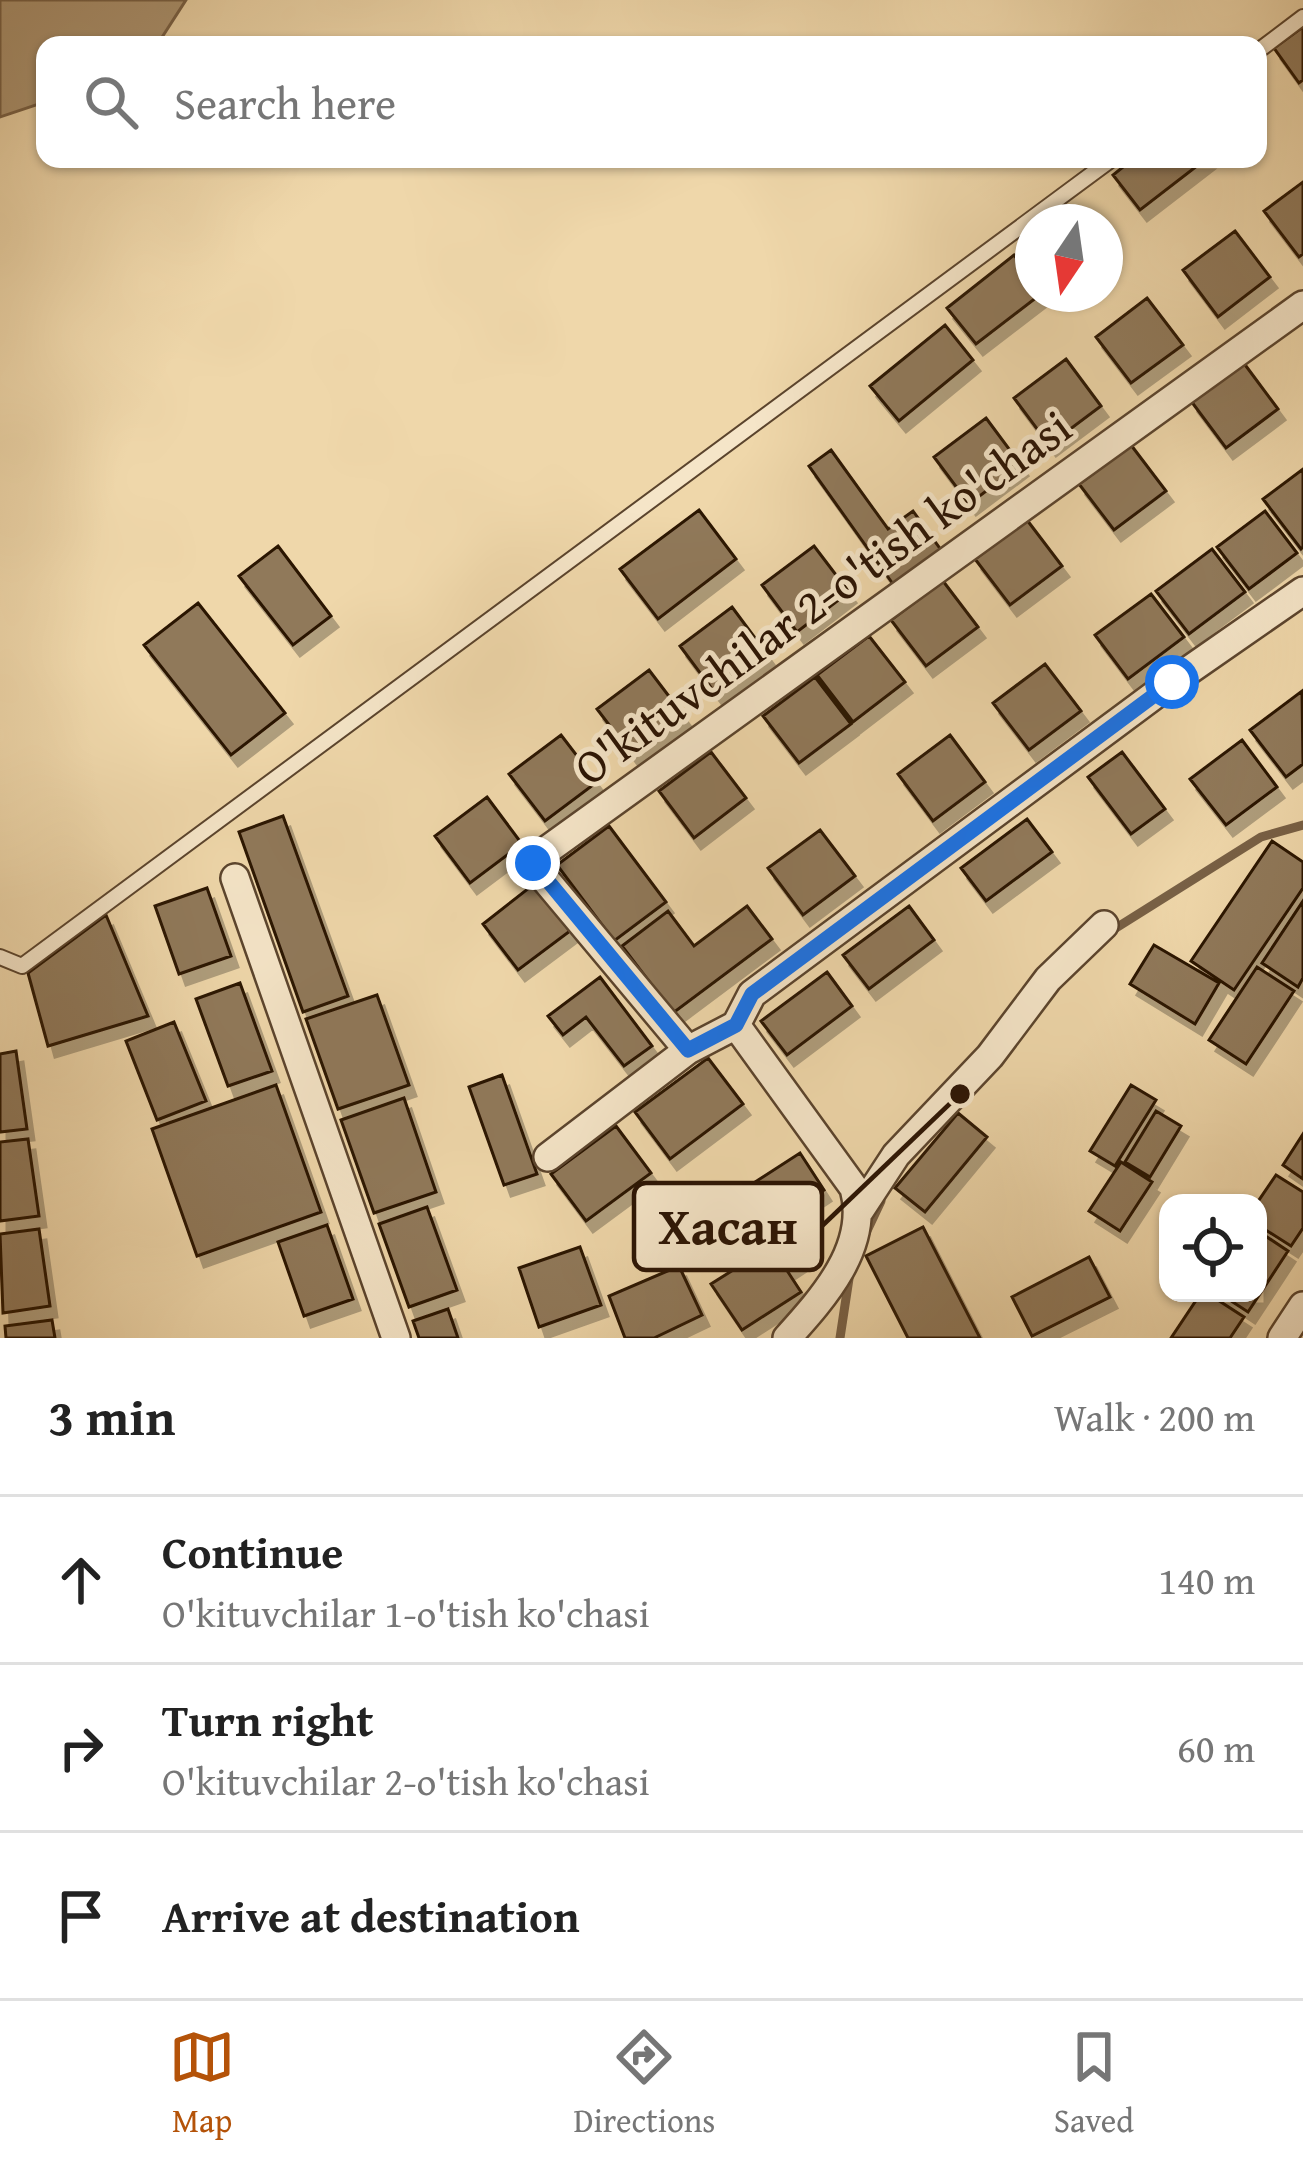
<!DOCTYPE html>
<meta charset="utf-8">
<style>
body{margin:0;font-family:"Gentium Book Plus",serif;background:#f2f2f2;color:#222}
.controls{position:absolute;right:36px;bottom:36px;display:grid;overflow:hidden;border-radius:24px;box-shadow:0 3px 9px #0004}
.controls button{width:108px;height:108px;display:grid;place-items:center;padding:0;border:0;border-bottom:3px solid #e0e0e0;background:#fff;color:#222;font:60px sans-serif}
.compass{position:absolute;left:1015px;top:204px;width:108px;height:108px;border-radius:50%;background:#fff;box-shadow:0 3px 9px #0004;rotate:193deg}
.stop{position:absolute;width:36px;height:36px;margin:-27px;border:9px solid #1a73e8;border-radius:50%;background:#fff}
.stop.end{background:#1a73e8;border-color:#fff;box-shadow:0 3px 12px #0008}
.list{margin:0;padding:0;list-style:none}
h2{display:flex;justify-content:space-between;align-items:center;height:156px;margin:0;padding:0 48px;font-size:51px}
h2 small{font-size:39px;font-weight:400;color:#767676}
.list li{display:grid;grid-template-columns:78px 1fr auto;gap:36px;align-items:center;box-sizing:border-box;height:168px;padding:0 48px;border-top:3px solid #e0e0e0}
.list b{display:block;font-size:45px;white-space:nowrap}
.list p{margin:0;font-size:39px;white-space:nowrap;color:#767676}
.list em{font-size:39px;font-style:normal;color:#767676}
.icon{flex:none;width:66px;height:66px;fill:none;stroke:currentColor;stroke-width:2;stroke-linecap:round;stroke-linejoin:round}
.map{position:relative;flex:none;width:1303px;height:1338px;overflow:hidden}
.search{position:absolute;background:#fff;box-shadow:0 3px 9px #0004;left:36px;right:36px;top:36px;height:132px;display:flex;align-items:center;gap:30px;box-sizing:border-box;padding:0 42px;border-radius:24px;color:#767676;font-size:45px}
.sheet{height:660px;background:#fff}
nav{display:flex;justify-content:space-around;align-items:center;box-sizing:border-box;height:168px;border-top:3px solid #e0e0e0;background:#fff;font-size:33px;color:#767676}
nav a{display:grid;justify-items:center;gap:6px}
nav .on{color:#b45309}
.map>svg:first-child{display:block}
</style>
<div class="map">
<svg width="1303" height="1338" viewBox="0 0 1303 1338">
<defs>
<filter id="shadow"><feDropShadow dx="7" dy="11" stdDeviation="0" flood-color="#0004"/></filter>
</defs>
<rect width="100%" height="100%" fill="#efd7aa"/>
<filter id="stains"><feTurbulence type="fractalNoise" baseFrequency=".00167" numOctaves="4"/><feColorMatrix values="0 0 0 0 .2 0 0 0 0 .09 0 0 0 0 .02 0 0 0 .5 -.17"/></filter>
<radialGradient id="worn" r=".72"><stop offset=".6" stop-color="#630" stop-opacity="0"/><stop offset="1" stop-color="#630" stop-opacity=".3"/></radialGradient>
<path fill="#ac9471" stroke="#786045" stroke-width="3" d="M 0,0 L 186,0 L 157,45 L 45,45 L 45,102 L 0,117 Z"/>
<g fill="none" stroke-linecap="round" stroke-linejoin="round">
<path stroke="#786045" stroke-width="9" d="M 1108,933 L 1261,837 L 1303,825
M 865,1235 L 881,1201
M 840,1338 L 850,1272"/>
</g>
<path fill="#90795a" stroke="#2a1303" stroke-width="3" filter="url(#shadow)" d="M 1303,27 L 1303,80 L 1299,83 L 1274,48 Z
M 1133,159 L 1206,159 L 1140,210 L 1113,175 Z
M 1303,182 L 1303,254 L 1299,257 L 1264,211 Z
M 1235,231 L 1270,277 L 1218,317 L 1183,270 Z
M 1014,255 L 1033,279 L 1033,294 L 1041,294 L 976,344 L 947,308 Z
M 1147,298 L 1183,345 L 1131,383 L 1096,337 Z
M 945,325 L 973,360 L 899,421 L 870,386 Z
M 1066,359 L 1101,406 L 1049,445 L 1014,398 Z
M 1243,362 L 1278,409 L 1226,448 L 1191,401 Z
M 986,418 L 1021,465 L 969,504 L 934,457 Z
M 1131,445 L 1166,491 L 1114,530 L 1079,484 Z
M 831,450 L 888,529 L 913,511 L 941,550 L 893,584 L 809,466 Z
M 1303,469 L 1303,547 L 1301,549 L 1263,499 Z
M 699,510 L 736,559 L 658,619 L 620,569 Z
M 1265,511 L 1297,553 L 1249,589 L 1217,547 Z
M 1027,520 L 1062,566 L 1010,605 L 975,559 Z
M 278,546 L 331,616 L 293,645 L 239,576 Z
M 814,546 L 849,592 L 797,632 L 762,585 Z
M 1212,549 L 1245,592 L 1189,634 L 1156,591 Z
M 943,581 L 978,627 L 926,666 L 891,620 Z
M 1151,594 L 1184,637 L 1128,679 L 1095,635 Z
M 198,603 L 285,713 L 231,755 L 144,645 Z
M 732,607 L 767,654 L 715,693 L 680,646 Z
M 869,636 L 905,682 L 853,722 L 817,675 Z
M 1045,664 L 1081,711 L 1029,750 L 993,703 Z
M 649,670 L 684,716 L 632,755 L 597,709 Z
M 815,677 L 851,724 L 799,763 L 763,716 Z
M 1302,691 L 1303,764 L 1286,777 L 1250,730 Z
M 561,735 L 597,782 L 545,821 L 509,774 Z
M 950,735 L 985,782 L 933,821 L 898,774 Z
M 1242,740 L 1277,787 L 1226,825 L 1190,779 Z
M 711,752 L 746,798 L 694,838 L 659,791 Z
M 1122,752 L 1165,809 L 1131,834 L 1088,777 Z
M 487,797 L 522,844 L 470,883 L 435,836 Z
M 283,816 L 348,996 L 303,1012 L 239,832 Z
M 1027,819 L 1052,852 L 986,901 L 961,868 Z
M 609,826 L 666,902 L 614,941 L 557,865 Z
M 820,830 L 855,876 L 803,915 L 768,868 Z
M 1272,841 L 1303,862 L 1303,888 L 1234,990 L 1191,961 Z
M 534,884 L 570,931 L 518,970 L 483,924 Z
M 207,888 L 231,956 L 179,974 L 155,906 Z
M 1303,901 L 1303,978 L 1298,987 L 1262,963 Z
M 747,906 L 772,939 L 673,1013 L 622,946 L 668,911 L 694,946 Z
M 909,906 L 934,940 L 869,989 L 843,955 Z
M 106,915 L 148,1016 L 48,1046 L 28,973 Z
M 1154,945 L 1219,983 L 1195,1024 L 1130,984 Z
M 1257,967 L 1294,991 L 1246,1064 L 1209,1040 Z
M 827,972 L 852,1006 L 787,1055 L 761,1021 Z
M 600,977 L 652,1046 L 624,1066 L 586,1017 L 563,1035 L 548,1016 Z
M 240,983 L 272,1071 L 228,1086 L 196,999 Z
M 377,995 L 409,1085 L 338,1109 L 306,1019 Z
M 174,1022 L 206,1101 L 157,1120 L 126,1041 Z
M 16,1051 L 27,1129 L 0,1132 L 0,1054 Z
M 708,1058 L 743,1104 L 670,1159 L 635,1112 Z
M 502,1075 L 537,1174 L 504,1185 L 469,1087 Z
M 276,1085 L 321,1212 L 197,1256 L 152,1129 Z
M 1131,1085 L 1156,1100 L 1115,1166 L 1090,1151 Z
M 404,1098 L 436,1192 L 374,1213 L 341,1120 Z
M 1156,1111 L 1181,1126 L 1150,1177 L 1125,1162 Z
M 958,1113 L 987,1137 L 925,1212 L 895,1188 Z
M 616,1126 L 651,1173 L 586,1221 L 551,1174 Z
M 1303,1134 L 1303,1179 L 1283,1165 Z
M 28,1139 L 39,1216 L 0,1221 L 0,1142 Z
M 800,1153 L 824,1190 L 788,1214 L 813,1251 L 786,1269 L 801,1292 L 742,1330 L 711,1284 L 749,1260 L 715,1208 Z
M 1121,1162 L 1152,1182 L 1120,1231 L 1089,1211 Z
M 1276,1175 L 1303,1192 L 1303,1228 L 1291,1246 L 1258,1225 L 1257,1203 Z
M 427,1207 L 457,1290 L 409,1307 L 379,1224 Z
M 327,1225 L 353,1299 L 304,1316 L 278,1242 Z
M 923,1227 L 980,1338 L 908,1338 L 866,1256 Z
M 39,1229 L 50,1306 L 3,1313 L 0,1234 Z
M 1258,1231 L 1288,1251 L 1248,1312 L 1219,1293 L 1258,1293 Z
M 580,1247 L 601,1305 L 539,1327 L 519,1268 Z
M 1089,1257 L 1110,1297 L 1032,1336 L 1012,1297 Z
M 679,1266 L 702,1315 L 654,1338 L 625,1338 L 609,1296 Z
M 1201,1293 L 1207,1293 L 1244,1317 L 1230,1338 L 1171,1338 Z
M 448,1309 L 458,1338 L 419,1338 L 413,1321 Z
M 52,1320 L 55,1338 L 6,1338 L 5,1326 Z"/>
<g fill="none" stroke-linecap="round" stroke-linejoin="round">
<g stroke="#5b442d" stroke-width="18">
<path id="lane" d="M 1258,51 L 1303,17
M 0,957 L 22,966 L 1112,159"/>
</g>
<g stroke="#5b442d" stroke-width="32">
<path id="street" d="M 235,878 L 396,1338
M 736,1025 L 854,1188 C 870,1246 824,1297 787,1338
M 688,1050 L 534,866 L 536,858 L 1303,305
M 548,1157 L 688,1050 L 736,1025 L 752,994 L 1172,682 L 1303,591
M 860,1210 L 896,1155 L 990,1056 L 1048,979 L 1104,925
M 1282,1338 L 1303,1306"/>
</g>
<use href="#lane" stroke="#f5e5c8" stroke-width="14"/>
<use href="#street" stroke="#f5e5c8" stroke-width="27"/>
</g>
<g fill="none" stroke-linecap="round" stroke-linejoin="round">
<path stroke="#1a73e8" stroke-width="15" d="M 533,863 L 688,1050 L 736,1025 L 752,994 L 1172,682"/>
</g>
<g text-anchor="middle" stroke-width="10" stroke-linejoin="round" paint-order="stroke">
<g font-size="48" fill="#2a1303" stroke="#f5e5c8">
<text transform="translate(822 597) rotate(-36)" y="17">O'kituvchilar 2-o'tish ko'chasi</text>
</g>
</g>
<path fill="none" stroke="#2a1303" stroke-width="4.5" d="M960 1094L822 1226"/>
<circle fill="#2a1303" stroke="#f5e5c8" stroke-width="4.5" cx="960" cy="1094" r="12"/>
<rect fill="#f5e5c8" stroke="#2a1303" stroke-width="4.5" x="634" y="1183" width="188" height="87" rx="12"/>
<g font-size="51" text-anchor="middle" font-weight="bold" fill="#2a1303">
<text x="728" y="1244">Хасан</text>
</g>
<rect width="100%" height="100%" filter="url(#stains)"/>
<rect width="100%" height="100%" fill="url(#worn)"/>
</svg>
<div class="controls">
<button><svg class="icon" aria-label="locate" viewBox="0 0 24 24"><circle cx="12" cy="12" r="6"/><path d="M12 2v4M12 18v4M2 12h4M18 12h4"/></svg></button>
</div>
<svg class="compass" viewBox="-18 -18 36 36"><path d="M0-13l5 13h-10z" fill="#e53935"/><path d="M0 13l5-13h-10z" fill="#767676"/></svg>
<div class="stop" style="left:1172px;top:682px"></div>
<div class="stop end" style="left:533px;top:863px"></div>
<div class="search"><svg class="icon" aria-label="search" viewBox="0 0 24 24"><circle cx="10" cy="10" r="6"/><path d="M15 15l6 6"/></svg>Search here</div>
</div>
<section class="sheet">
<h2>3 min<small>Walk · 200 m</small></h2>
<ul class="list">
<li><svg class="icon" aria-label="ahead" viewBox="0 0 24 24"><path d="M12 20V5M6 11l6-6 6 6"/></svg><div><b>Continue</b><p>O'kituvchilar 1-o'tish ko'chasi</p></div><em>140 m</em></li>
<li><svg class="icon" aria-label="right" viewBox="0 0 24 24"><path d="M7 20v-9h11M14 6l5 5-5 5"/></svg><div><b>Turn right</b><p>O'kituvchilar 2-o'tish ko'chasi</p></div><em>60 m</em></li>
<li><svg class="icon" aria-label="arrive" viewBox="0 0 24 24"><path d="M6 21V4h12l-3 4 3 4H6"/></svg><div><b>Arrive at destination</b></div></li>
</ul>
</section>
<nav>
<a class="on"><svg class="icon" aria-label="map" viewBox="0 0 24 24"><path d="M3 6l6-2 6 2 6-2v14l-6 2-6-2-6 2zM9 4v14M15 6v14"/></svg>Map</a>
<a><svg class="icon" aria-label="directions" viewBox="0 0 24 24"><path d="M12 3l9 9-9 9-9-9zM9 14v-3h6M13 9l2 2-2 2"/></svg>Directions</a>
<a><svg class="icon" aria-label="saved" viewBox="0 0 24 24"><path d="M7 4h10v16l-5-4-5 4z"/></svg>Saved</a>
</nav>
